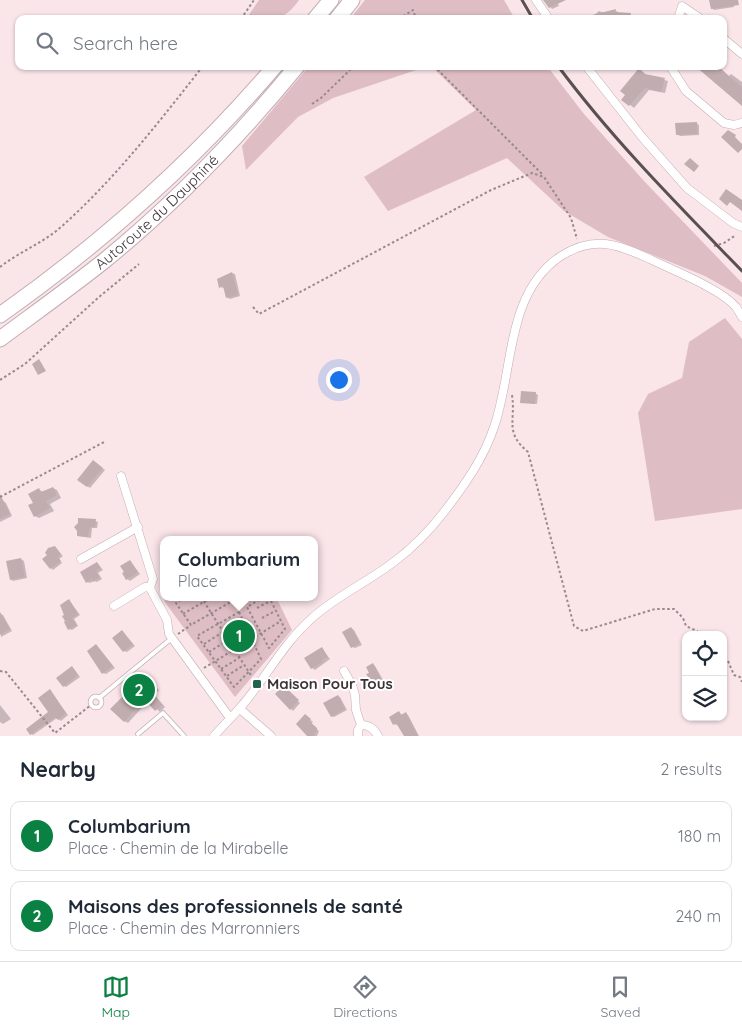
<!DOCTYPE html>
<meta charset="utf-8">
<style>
body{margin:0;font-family:Quicksand,sans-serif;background:#f2f2f3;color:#1f2937}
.controls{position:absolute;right:15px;bottom:15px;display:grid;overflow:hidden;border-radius:10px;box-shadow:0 1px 4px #0004}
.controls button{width:45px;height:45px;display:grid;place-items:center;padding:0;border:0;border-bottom:1px solid #e0e1e3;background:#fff;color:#1f2937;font:25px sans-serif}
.you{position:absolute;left:338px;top:379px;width:18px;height:18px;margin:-12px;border:4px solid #fff;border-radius:50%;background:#1a73e8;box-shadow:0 0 0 8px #1a73e833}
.badge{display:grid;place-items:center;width:32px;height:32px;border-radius:50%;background:#0b8043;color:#fff;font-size:16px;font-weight:700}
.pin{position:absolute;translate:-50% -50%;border:2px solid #fff;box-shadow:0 1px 5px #0006}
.popup{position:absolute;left:160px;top:536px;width:158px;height:65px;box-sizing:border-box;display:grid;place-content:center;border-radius:10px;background:#fff;filter:drop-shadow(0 1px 4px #0005);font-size:16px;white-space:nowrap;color:#747a83}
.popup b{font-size:19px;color:#1f2937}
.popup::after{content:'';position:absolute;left:50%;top:100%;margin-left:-10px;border:10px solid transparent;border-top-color:#fff}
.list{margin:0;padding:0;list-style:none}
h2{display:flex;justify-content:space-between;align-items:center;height:65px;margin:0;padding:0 20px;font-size:21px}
h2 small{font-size:16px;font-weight:400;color:#747a83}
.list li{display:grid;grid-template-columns:32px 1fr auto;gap:15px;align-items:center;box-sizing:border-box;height:70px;margin:0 10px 10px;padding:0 10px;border:1px solid #e0e1e3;border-radius:10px}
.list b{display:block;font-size:19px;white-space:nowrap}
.list p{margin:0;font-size:16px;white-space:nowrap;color:#747a83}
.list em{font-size:16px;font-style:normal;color:#747a83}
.icon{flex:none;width:28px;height:28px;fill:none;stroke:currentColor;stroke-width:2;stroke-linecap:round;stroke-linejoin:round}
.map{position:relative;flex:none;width:742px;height:736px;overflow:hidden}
.search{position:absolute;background:#fff;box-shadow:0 1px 4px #0004;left:15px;right:15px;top:15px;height:55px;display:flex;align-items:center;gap:12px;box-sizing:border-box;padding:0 18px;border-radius:10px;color:#747a83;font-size:19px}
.sheet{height:225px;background:#fff}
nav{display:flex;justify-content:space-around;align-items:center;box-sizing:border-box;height:70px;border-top:1px solid #e0e1e3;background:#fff;font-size:14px;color:#747a83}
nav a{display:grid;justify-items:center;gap:2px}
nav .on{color:#0b8043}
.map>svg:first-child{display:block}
</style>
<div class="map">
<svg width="742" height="736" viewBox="0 0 742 736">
<rect width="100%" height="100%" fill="#fae5e9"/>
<path fill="#dfbdc4" d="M 259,0 L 299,0 C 282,24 272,19 246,19 Z
M 365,0 L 504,0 L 515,19 L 350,19 Z
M 309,66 L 428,66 L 333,98 L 298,117 L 246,170 L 242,146 Z
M 431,66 L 547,66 L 584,114 L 644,181 L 742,283 L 742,297 L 705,276 L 608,237 L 564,211 L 507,158 L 388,211 L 364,177 L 476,110 Z
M 725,318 L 742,339 L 742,509 L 655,521 L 638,413 L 648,394 L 682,378 L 689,342 Z
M 170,597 L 276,597 L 292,630 L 235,697 L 164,601 Z"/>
<path fill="#0003" d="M 545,0 L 556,0 L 559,6 L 552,9 Z
M 711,0 L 733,0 L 734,7 L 714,10 L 712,8 Z
M 615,10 L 619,13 L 631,15 L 639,19 L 590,19 L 599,11 L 604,13 Z
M 643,72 L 646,75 L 668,81 L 665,93 L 649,90 L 634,108 L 623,99 Z
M 731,74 L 742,82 L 742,104 L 729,76 Z
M 696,123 L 699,125 L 699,135 L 680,136 L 677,134 Z
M 232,273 L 235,274 L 240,296 L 230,299 L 227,297 L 224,288 L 220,287 Z
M 535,393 L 538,395 L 537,404 L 521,402 Z
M 96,463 L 105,470 L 90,488 L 87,486 Z
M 53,488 L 57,490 L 61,498 L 50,504 L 54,511 L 39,518 L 35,516 L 34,504 L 39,490 L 44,492 Z
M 3,501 L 6,503 L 12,516 L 0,522 L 0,503 Z
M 95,521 L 98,522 L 97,528 L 92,528 L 91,538 L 78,536 Z
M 54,547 L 63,556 L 59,559 L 62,563 L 53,570 L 51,568 Z
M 21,559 L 24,561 L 27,578 L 13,581 L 11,579 Z
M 130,561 L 140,574 L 130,581 L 127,579 Z
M 97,563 L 103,570 L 98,573 L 102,579 L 97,582 L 94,581 L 90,583 L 87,582 Z
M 69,600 L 80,615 L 74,619 L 78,626 L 72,630 L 69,629 Z
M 0,614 L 3,615 L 12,631 L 1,637 Z
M 351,628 L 354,630 L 362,645 L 355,648 L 352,647 Z
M 122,632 L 135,646 L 127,652 L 124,651 Z
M 96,645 L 115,668 L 106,674 L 103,673 Z
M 322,649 L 330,659 L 315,670 L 312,668 Z
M 373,665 L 375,666 L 386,685 L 379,689 L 376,687 Z
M 74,669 L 80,677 L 66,687 L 64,686 Z
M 146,677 L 159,690 L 155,695 L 165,707 L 160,712 L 148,701 L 128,723 L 124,721 Z
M 285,688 L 300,703 L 293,711 L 276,694 Z
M 50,691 L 68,715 L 61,721 L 57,718 L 33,735 L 31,734 L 50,712 Z
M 338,696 L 340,697 L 347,710 L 334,717 L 331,716 Z
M 0,705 L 11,719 L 3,724 L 0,722 Z
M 399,712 L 402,715 L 406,714 L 408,715 L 419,736 L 408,736 L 398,724 L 396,725 L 394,724 Z
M 307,717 L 313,722 L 311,724 L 319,731 L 317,736 L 310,736 Z"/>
<path fill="#c1adb0" d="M 543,0 L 566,0 L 549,8 Z
M 709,0 L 738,0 L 739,5 L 711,9 Z
M 616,9 L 615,12 L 631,13 L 630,19 L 589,19 L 588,16 Z
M 695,66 L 718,66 L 728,75 L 742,87 L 742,106 Z
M 639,68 L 645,74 L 665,78 L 661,92 L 645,88 L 629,106 L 621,100 L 625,95 L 620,91 Z
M 697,122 L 697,134 L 676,135 L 675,123 Z
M 728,130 L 736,135 L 735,137 L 742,144 L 742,149 L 738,153 L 721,137 Z
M 690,158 L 699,166 L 694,172 L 684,164 Z
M 726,189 L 742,200 L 742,211 L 730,202 L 727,206 L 719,199 Z
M 232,272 L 238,295 L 226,298 L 223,286 L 219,288 L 217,279 Z
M 39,359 L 46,371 L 38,375 L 32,364 Z
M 521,391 L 536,392 L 535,404 L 520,403 Z
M 93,460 L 103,468 L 87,487 L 77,480 Z
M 53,487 L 57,495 L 46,501 L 50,508 L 34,517 L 28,505 L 33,503 L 28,494 L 39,488 L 41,492 Z
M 0,494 L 10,514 L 0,519 Z
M 78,518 L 96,519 L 95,527 L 90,527 L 88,537 L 77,536 L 77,531 L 74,527 L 78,523 Z
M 55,546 L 61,554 L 58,557 L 61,561 L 50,569 L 42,559 L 47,555 L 45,553 L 48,548 Z
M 21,558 L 25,577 L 10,580 L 6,561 Z
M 130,560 L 138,572 L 126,580 L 122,573 L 124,572 L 120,566 Z
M 97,562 L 101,568 L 96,571 L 100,577 L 93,582 L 92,579 L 86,583 L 80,572 Z
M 69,599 L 78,614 L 72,618 L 77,625 L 68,630 L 64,622 L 65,621 L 62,616 L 64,615 L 60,605 Z
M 0,612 L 10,629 L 0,635 Z
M 351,627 L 360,643 L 351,648 L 342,632 Z
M 122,630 L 133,644 L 123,652 L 112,638 Z
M 96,644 L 113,666 L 102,674 L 87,651 Z
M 322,647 L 328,657 L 322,660 L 323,662 L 311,669 L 304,658 Z
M 373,663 L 384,684 L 376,688 L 366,674 L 369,673 L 366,667 Z
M 72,666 L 78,675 L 63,687 L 56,678 Z
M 142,673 L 156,687 L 152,692 L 162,705 L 155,711 L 144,699 L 124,722 L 110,709 L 124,695 L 122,693 Z
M 283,685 L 299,700 L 290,710 L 275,694 Z
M 50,689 L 66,713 L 58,720 L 55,717 L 30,735 L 26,729 L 48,712 L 38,698 Z
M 338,695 L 345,709 L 331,717 L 323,703 Z
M 399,711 L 401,715 L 406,712 L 418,736 L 404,736 L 396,723 L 393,725 L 389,717 Z
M 305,714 L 311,719 L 309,721 L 317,728 L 317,731 L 313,736 L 307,736 L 296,724 Z"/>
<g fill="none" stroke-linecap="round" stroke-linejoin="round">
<g stroke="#c2aeb2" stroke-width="5.5">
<path id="lane" d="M90.5 702a5.5 5.5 0 1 1 11 0a5.5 5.5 0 1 1-11 0Z
M 99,698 L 172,638
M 138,734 L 163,713 L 184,736"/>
</g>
<g stroke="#c2aeb2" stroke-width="9">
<path id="street" d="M 536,0 L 549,19
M 678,19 L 682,6 L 701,19
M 723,38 L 742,54
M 586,66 L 642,137 L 687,188 L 733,223 L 742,227
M 670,66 L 686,91 L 724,123 L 734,125 L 742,123
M 121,476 L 153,579 L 150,588 L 167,620 L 169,634 L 230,718
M 81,559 L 138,527
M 114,606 L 145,587 L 150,588
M 344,671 L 352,685 L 355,695 L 356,710 L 361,725
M 240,709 L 271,736
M 214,736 C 222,727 231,718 239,709 C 265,680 281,646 311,619 C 336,596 368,582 395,561 C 414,547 430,530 444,512 C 464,486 484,458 494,427 C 514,371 505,293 561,256 C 594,235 617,244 650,259 C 672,270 721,289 736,307 C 738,310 740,314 742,317
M 358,736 L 358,730 L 361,725 C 370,725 374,729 378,736"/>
</g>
<g stroke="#c2aeb2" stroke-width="17">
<g id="highway">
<path d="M 315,19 L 331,0"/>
<path d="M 337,19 L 352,0"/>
<path d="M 0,315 C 102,243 194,161 275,66"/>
<path id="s1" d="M 0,339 C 35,313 70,288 104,261 C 175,203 239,137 297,66"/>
</g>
</g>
<path stroke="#97898c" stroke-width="2" stroke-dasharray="2.5 2.5" stroke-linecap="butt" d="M 241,19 L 254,0
M 399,19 L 413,10 L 416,19
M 434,66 L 543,175
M 312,104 L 321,98 L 354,66
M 714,246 L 724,243 L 736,235
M 0,267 C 19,252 43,243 61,227 C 114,180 159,122 203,66
M 253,307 L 259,314 L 491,190 L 532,173 L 544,177 L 571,218 L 577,239
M 0,380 L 25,364 L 99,297 L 139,264
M 512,395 C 516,421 504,432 528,452 L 574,626 L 583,631 L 655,609 L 674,609 L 683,618 L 686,626 L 697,631 L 700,635
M 0,497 L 106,441
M 185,597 L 176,603 L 191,625 L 239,597
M 201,597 L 252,677
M 264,597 L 247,607 L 269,648 L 285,629 L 269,597
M 257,608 L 270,601
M 239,612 L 261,659 L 234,687 L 197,636 Z
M 183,614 L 212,597
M 262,618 L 275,611
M 178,634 L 191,625
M 204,644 L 223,632
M 209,652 L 228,640
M 723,661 L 728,661 L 734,675 L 740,677 L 742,682
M 204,668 L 281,621
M 221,669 L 239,658
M 0,671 L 6,672 L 55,733 L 91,705
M 227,676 L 244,665"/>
<use href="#lane" stroke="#fff" stroke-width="4"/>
<use href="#street" stroke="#fff" stroke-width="8"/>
<use href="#highway" stroke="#fff" stroke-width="15"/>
<path stroke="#5a5052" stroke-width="3" d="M 522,0 L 533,19
M 558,66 C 613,140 678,205 742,271"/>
</g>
<rect fill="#23624f" stroke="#fff" stroke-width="2" x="252" y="679" width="10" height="10" rx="2.5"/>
<g text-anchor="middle" stroke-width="4" stroke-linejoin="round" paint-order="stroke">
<g font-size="15" fill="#3b3335" stroke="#fff">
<text dy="5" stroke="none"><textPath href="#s1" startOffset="202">Autoroute du Dauphiné</textPath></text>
</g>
<g font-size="15" font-weight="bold" fill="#3b3335" stroke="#fff" text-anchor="start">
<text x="267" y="689">Maison Pour Tous</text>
</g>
</g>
</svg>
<div class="controls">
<button><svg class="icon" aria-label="locate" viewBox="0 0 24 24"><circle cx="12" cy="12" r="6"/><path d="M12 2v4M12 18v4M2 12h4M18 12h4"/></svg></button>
<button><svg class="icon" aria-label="layers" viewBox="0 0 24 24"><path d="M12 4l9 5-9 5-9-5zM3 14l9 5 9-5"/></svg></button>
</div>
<div class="you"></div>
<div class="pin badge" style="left:239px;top:636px">1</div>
<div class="popup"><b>Columbarium</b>Place</div>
<div class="pin badge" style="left:139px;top:690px">2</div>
<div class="search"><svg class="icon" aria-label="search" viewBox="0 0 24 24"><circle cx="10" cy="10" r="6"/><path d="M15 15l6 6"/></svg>Search here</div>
</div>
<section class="sheet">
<h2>Nearby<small>2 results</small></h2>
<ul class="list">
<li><span class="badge">1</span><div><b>Columbarium</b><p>Place · Chemin de la Mirabelle</p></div><em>180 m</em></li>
<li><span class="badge">2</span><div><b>Maisons des professionnels de santé</b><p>Place · Chemin des Marronniers</p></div><em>240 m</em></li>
</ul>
</section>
<nav>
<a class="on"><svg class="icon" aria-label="map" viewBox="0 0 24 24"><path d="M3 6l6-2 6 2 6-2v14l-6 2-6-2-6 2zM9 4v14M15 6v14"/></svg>Map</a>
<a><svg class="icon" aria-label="directions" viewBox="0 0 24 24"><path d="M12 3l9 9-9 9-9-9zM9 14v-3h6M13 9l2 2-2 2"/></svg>Directions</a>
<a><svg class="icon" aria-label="saved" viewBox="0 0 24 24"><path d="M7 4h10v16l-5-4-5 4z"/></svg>Saved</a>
</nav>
